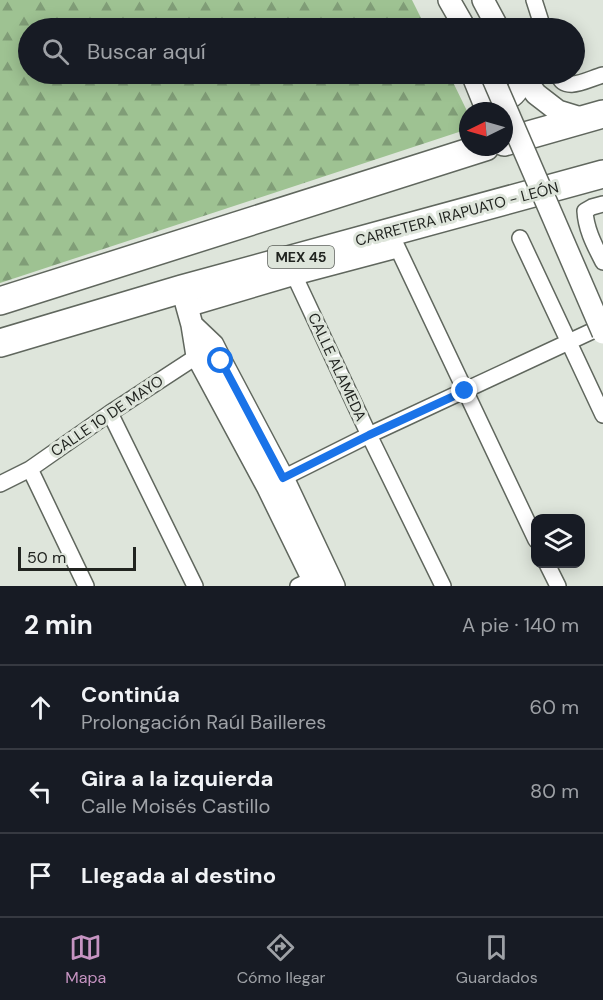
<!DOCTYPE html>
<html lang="es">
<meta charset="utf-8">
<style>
body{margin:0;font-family:"DM Sans",sans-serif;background:#20242c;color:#f1f3f6}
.controls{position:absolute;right:18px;bottom:18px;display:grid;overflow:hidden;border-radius:12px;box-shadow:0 3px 15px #0003}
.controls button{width:54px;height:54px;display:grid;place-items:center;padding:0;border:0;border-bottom:2px solid #363941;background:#171b24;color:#f1f3f6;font:30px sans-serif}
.compass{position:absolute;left:459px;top:102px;width:54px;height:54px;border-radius:50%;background:#171b24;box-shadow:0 3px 15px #0003;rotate:265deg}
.scale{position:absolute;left:18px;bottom:15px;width:118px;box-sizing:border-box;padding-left:6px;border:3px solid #212420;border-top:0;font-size:16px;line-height:21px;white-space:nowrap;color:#212420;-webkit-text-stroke:4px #dee5db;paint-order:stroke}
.stop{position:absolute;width:18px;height:18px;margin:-14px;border:4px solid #1a73e8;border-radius:50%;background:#fff}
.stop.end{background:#1a73e8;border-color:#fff;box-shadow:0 2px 6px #0008}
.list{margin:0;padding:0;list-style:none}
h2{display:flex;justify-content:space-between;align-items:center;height:78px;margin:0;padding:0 24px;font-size:26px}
h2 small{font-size:20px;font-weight:400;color:#9ea1a6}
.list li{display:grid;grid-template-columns:39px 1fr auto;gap:18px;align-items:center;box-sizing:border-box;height:84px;padding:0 24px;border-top:2px solid #363941}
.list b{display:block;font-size:22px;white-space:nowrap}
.list p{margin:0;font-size:20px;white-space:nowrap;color:#9ea1a6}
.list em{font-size:20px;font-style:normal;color:#9ea1a6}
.icon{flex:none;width:33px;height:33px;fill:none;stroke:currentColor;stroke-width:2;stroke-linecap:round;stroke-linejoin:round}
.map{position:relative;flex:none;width:603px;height:586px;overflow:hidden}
.search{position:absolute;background:#171b24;box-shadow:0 3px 15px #0003;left:18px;right:18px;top:18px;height:66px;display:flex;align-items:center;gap:15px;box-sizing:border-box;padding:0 21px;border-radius:33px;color:#9ea1a6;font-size:22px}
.sheet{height:330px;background:#171b24}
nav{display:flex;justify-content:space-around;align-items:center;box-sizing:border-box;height:84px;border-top:2px solid #363941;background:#171b24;font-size:16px;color:#9ea1a6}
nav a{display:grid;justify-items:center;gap:3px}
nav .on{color:#c694c2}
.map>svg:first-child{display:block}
</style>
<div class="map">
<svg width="603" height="586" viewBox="0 0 603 586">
<defs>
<pattern id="forest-firs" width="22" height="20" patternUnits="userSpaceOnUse" patternTransform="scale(1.5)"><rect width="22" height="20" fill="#9ec292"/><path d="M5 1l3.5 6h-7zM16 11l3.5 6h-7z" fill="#809d77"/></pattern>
</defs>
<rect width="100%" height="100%" fill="#dee5db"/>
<path fill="url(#forest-firs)" d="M 0,0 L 412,0 L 426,28 L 28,28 L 28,74 L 449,74 L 468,113 L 468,129 L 0,283 Z"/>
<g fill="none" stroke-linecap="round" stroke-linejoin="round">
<g stroke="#60675e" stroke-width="18">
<path id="street" d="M 534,0 L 543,28
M 558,74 C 564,94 588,79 603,75
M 603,204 L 592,207 L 585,211 C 586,230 595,246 603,262
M 390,232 L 536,540
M 520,238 L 603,415
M 295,277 L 369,435 L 443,586
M 187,309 L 295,277 L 397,250
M 110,413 L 195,586
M 30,469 L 86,586
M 275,482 L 369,435 L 603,326
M 0,484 L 30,469 L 110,413 L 205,351
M 547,564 L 558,586
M 298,586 L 322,575"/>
</g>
<g stroke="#60675e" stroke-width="24">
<path id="secondary" d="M 449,0 L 465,28
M 483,0 L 498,28
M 472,74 L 485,106
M 521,74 L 536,94 L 558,111 L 584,119
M 482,95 C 501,108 521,98 522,74
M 182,289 L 192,325 L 197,356 L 267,486 L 316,586
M 192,325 L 213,345 L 221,361 L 283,478 L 334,586"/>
</g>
<g stroke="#60675e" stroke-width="30">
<path id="highway" d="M 504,142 L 603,114
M 0,301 L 485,147
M 0,343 L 182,289 L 603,174"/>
</g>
<use href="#street" stroke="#fff" stroke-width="15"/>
<use href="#secondary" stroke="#fff" stroke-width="21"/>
<use href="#highway" stroke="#fff" stroke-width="27"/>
<g stroke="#60675e" stroke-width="24" stroke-linecap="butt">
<path id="secondary-bridge" d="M 491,74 L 603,333"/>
</g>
<use href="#secondary-bridge" stroke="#fff" stroke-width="21"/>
</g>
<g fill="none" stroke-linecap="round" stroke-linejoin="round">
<path stroke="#1a73e8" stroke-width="8" d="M 221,361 L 283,478 L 369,435 L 465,391"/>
</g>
<g text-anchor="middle" stroke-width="6" stroke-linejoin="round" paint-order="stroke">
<rect fill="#dee5db" stroke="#5a5e58" stroke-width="1.5" x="268" y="246" width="66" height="22" rx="4.5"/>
<g font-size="14" font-weight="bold" fill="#212420">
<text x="301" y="262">MEX 45</text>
</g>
<g font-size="15" fill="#212420" stroke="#dee5db">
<text transform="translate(457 214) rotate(-15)" y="5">CARRETERA IRAPUATO - LEÓN</text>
<text transform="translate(337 367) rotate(65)" y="5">CALLE ALAMEDA</text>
<text transform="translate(107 416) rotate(-34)" y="5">CALLE 10 DE MAYO</text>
</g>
</g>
</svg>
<div class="controls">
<button><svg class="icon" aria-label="layers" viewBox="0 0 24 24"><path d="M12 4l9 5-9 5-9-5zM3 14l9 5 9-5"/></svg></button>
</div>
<svg class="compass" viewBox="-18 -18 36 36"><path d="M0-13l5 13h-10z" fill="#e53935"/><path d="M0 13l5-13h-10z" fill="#9ea1a6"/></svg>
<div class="scale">50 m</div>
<div class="stop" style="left:221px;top:361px"></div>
<div class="stop end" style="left:465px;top:391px"></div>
<div class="search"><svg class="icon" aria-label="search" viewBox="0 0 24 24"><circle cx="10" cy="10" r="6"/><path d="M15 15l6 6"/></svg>Buscar aquí</div>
</div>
<section class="sheet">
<h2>2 min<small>A pie · 140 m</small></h2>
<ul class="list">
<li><svg class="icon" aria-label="ahead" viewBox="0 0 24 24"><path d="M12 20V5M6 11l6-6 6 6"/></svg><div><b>Continúa</b><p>Prolongación Raúl Bailleres</p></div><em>60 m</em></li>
<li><svg class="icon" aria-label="left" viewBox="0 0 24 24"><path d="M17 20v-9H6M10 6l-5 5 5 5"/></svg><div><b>Gira a la izquierda</b><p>Calle Moisés Castillo</p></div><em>80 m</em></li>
<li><svg class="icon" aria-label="arrive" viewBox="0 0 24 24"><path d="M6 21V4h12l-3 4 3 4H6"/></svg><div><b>Llegada al destino</b></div></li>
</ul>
</section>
<nav>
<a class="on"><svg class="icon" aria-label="map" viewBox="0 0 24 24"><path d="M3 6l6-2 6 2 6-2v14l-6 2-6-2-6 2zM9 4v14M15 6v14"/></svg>Mapa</a>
<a><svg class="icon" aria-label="directions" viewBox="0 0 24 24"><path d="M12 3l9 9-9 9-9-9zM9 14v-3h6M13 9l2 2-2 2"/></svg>Cómo llegar</a>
<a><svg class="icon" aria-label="saved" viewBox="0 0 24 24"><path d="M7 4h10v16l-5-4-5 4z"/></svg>Guardados</a>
</nav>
